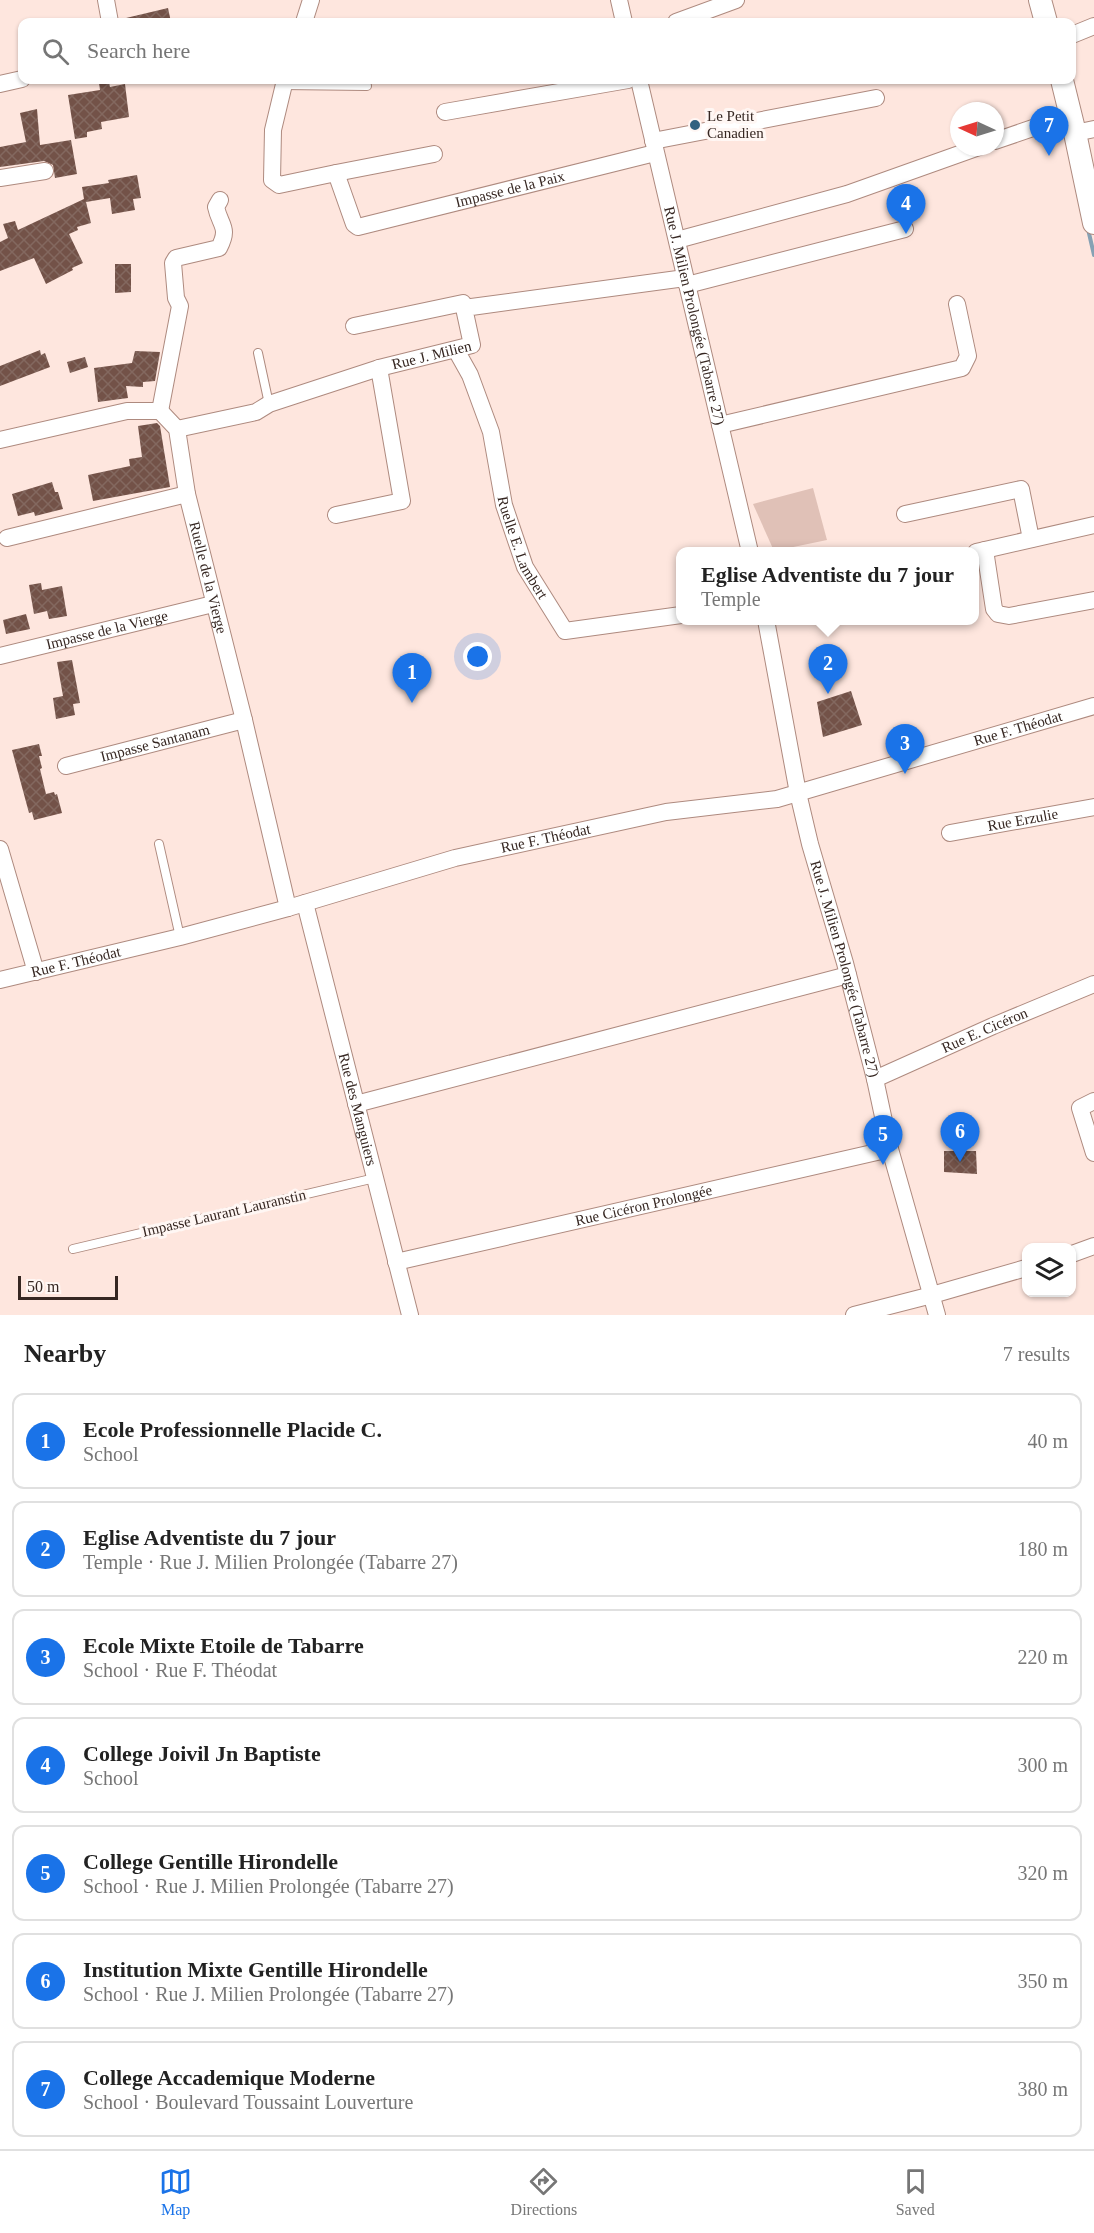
<!DOCTYPE html>
<meta charset="utf-8">
<style>
body{margin:0;font-family:"Times New Roman",serif;background:#f6f6f6;color:#222}
.controls{position:absolute;right:18px;bottom:18px;display:grid;overflow:hidden;border-radius:12px;box-shadow:0 2px 4px #0004}
.controls button{width:54px;height:54px;display:grid;place-items:center;padding:0;border:0;border-bottom:2px solid #e0e0e0;background:#fff;color:#222;font:30px sans-serif}
.compass{position:absolute;left:950px;top:102px;width:54px;height:54px;border-radius:50%;background:#fff;box-shadow:0 2px 4px #0004;rotate:274deg}
.scale{position:absolute;left:18px;bottom:15px;width:100px;box-sizing:border-box;padding-left:6px;border:3px solid #362722;border-top:0;font-size:16px;line-height:21px;white-space:nowrap;color:#362722;-webkit-text-stroke:4px #fff7f4;paint-order:stroke}
.you{position:absolute;left:478px;top:657px;width:21px;height:21px;margin:-15px;border:4px solid #fff;border-radius:50%;background:#1a73e8;box-shadow:0 0 0 9px #1a73e833}
.badge{display:grid;place-items:center;width:39px;height:39px;border-radius:50%;background:#1a73e8;color:#fff;font-size:20px;font-weight:700}
.pin{position:absolute;translate:-50% -50px;filter:drop-shadow(0 2px 3px #0008)}
.pin::after{content:'';position:absolute;top:32px;width:21px;height:18px;background:inherit;clip-path:polygon(0 0,100% 0,50% 100%)}
.popup{position:absolute;left:676px;top:547px;width:303px;height:78px;box-sizing:border-box;display:grid;place-content:center;border-radius:12px;background:#fff;filter:drop-shadow(0 2px 4px #0005);font-size:20px;white-space:nowrap;color:#767676}
.popup b{font-size:22px;color:#222}
.popup::after{content:'';position:absolute;left:50%;top:100%;margin-left:-12px;border:12px solid transparent;border-top-color:#fff}
.list{margin:0;padding:0;list-style:none}
h2{display:flex;justify-content:space-between;align-items:center;height:78px;margin:0;padding:0 24px;font-size:26px}
h2 small{font-size:20px;font-weight:400;color:#767676}
.list li{display:grid;grid-template-columns:39px 1fr auto;gap:18px;align-items:center;box-sizing:border-box;height:96px;margin:0 12px 12px;padding:0 12px;border:2px solid #e0e0e0;border-radius:12px}
.list b{display:block;font-size:22px;white-space:nowrap}
.list p{margin:0;font-size:20px;white-space:nowrap;color:#767676}
.list em{font-size:20px;font-style:normal;color:#767676}
.icon{flex:none;width:33px;height:33px;fill:none;stroke:currentColor;stroke-width:2;stroke-linecap:round;stroke-linejoin:round}
.map{position:relative;flex:none;width:1094px;height:1315px;overflow:hidden}
.search{position:absolute;background:#fff;box-shadow:0 2px 4px #0004;left:18px;right:18px;top:18px;height:66px;display:flex;align-items:center;gap:15px;box-sizing:border-box;padding:0 21px;border-radius:12px;color:#767676;font-size:22px}
.sheet{height:834px;background:#fff}
nav{display:flex;justify-content:space-around;align-items:center;box-sizing:border-box;height:84px;border-top:2px solid #e0e0e0;background:#fff;font-size:16px;color:#767676}
nav a{display:grid;justify-items:center;gap:3px}
nav .on{color:#1a73e8}
.map>svg:first-child{display:block}
</style>
<div class="map">
<svg width="1094" height="1315" viewBox="0 0 1094 1315">
<defs>
<pattern id="building-cross-hatch" width="8" height="8" patternUnits="userSpaceOnUse" patternTransform="scale(1.5)"><rect width="8" height="8" fill="#735248"/><path d="M0 0l8 8M0 8l8-8" fill="none" stroke="#83685f"/></pattern>
</defs>
<rect width="100%" height="100%" fill="#fee6de"/>
<path fill="#e0c1b7" d="M 813,488 L 827,540 L 774,551 L 753,504 Z"/>
<g fill="none" stroke-linecap="round" stroke-linejoin="round">
<path stroke="#86a1b4" stroke-width="4" d="M 1088,229 L 1094,255"/>
</g>
<path fill="url(#building-cross-hatch)" d="M 168,8 L 171,22 L 126,22 L 126,18 Z
M 109,82 L 110,87 L 125,84 L 129,117 L 101,122 L 102,129 L 87,132 L 87,137 L 75,139 L 68,95 L 100,90 L 99,83 Z
M 37,109 L 40,145 L 71,140 L 77,174 L 55,178 L 53,165 L 44,161 L 0,167 L 0,147 L 26,142 L 20,113 Z
M 137,175 L 141,198 L 133,199 L 135,210 L 112,214 L 110,198 L 86,202 L 91,223 L 77,227 L 78,230 L 69,234 L 83,263 L 72,268 L 73,270 L 46,284 L 34,258 L 0,271 L 0,242 L 8,238 L 3,224 L 15,221 L 18,230 L 84,199 L 82,187 L 109,183 L 108,180 Z
M 115,264 L 131,264 L 131,292 L 115,293 Z
M 40,350 L 41,355 L 45,353 L 50,367 L 0,386 L 0,366 Z
M 135,351 L 160,352 L 155,381 L 143,382 L 143,387 L 126,386 L 128,398 L 98,402 L 94,368 L 132,363 Z
M 85,357 L 88,367 L 70,373 L 67,362 Z
M 157,423 L 160,426 L 170,487 L 93,501 L 88,475 L 130,466 L 129,459 L 142,457 L 138,426 Z
M 52,482 L 55,492 L 58,492 L 63,509 L 35,516 L 34,512 L 18,516 L 12,494 Z
M 41,583 L 42,590 L 62,586 L 67,616 L 49,619 L 47,611 L 34,614 L 29,585 Z
M 26,614 L 30,629 L 6,634 L 3,620 Z
M 72,660 L 80,703 L 73,704 L 75,715 L 56,719 L 53,698 L 63,696 L 57,662 Z
M 851,691 L 862,725 L 823,737 L 817,702 Z
M 39,744 L 42,756 L 39,756 L 42,768 L 40,769 L 46,794 L 54,792 L 55,795 L 57,794 L 62,813 L 34,820 L 32,812 L 29,813 L 12,750 Z
M 944,1151 L 976,1151 L 977,1174 L 944,1172 Z"/>
<g fill="none" stroke-linecap="round" stroke-linejoin="round">
<g stroke="#ae8a7f" stroke-width="10">
<path id="lane" d="M 283,85 L 367,86
M 258,353 L 269,404
M 159,844 L 180,937
M 73,1249 L 375,1178"/>
</g>
<g stroke="#ae8a7f" stroke-width="18">
<g id="street">
<path d="M 106,0 L 110,22"/>
<path d="M 619,0 L 624,22"/>
<path d="M 304,22 L 311,0"/>
<path d="M 676,22 L 736,0"/>
<path d="M 1072,35 L 1094,26"/>
<path id="s1" d="M 285,80 L 273,130 L 272,180 L 279,185 L 336,173 L 354,224 L 358,227 L 655,153"/>
<path id="s2" d="M 639,80 L 750,552"/>
<path d="M 0,84 L 22,79"/>
<path d="M 445,112 L 628,80"/>
<path d="M 1075,133 L 1094,129"/>
<path d="M 653,141 L 876,98"/>
<path d="M 995,141 L 1071,115"/>
<path d="M 336,173 L 434,154"/>
<path d="M 0,178 L 45,171"/>
<path d="M 677,240 L 847,194 L 979,147"/>
<path d="M 687,285 L 905,229"/>
<path d="M 354,326 L 463,303 L 464,308"/>
<path id="s3" d="M 456,350 L 470,375 L 491,432 L 504,505 L 525,567 L 565,631 L 681,615"/>
<path d="M 160,411 L 180,306 L 176,298 L 173,263 L 176,258 L 219,248 C 230,227 220,226 216,207 L 220,200"/>
<path d="M 720,425 L 962,368 L 968,356 L 957,304"/>
<path id="s4" d="M 177,429 L 256,412 L 269,404 L 379,368 L 472,345 L 464,308 L 685,278"/>
<path id="s5" d="M 0,440 L 127,411 L 160,411 L 177,429 L 187,494 L 244,720 L 288,908"/>
<path d="M 905,514 L 1021,489 L 1031,539"/>
<path d="M 336,515 L 402,501 L 379,368"/>
<path d="M 7,538 L 187,494"/>
<path d="M 985,550 L 994,609 L 998,614 L 1009,616 L 1094,600"/>
<path d="M 976,552 L 1094,525"/>
<path id="s6" d="M 766,620 L 798,793 L 810,844 L 845,963 L 875,1079 L 890,1149 L 937,1315"/>
<path id="s7" d="M 0,656 L 213,604"/>
<path id="s8" d="M 66,766 L 244,720"/>
<path id="s9" d="M 950,833 L 1094,807"/>
<path d="M 0,849 L 36,972"/>
<path id="s10" d="M 305,903 L 410,1315"/>
<path id="s11" d="M 0,980 L 180,937 L 288,908 L 455,858 L 666,812 L 777,799 L 1094,706"/>
<path id="s12" d="M 875,1079 L 993,1026 L 1094,984"/>
<path d="M 1094,1101 L 1080,1108 L 1094,1153"/>
<path d="M 356,1104 L 848,975"/>
<path d="M 1072,1254 L 1094,1246"/>
<path id="s13" d="M 396,1262 L 890,1149"/>
<path d="M 854,1315 L 932,1295 L 1026,1268"/>
</g>
</g>
<g stroke="#ae8a7f" stroke-width="24">
<path id="secondary" d="M 1040,0 L 1046,22
M 1062,80 L 1075,133 L 1094,223"/>
</g>
<use href="#lane" stroke="#fff" stroke-width="8"/>
<use href="#street" stroke="#fff" stroke-width="16"/>
<use href="#secondary" stroke="#fff" stroke-width="22"/>
</g>
<circle fill="#316280" stroke="#fff7f4" stroke-width="2" cx="695" cy="125" r="6"/>
<g text-anchor="middle" stroke-width="6" stroke-linejoin="round" paint-order="stroke">
<g font-size="15" fill="#362722" stroke="#fff7f4" text-anchor="start">
<text x="707" y="121">Le Petit<tspan x="707" dy="17">Canadien</tspan></text>
</g>
<g font-size="15" fill="#362722" stroke="#fff7f4">
<text dy="5" stroke="none"><textPath href="#s1" startOffset="384">Impasse de la Paix</textPath></text>
<text dy="5" stroke="none"><textPath href="#s2" startOffset="242">Rue J. Milien Prolongée (Tabarre 27)</textPath></text>
<text dy="5" stroke="none"><textPath href="#s4" startOffset="266">Rue J. Milien</textPath></text>
<text dy="5" stroke="none"><textPath href="#s3" startOffset="210">Ruelle E. Lambert</textPath></text>
<text dy="5" stroke="none"><textPath href="#s5" startOffset="340">Ruelle de la Vierge</textPath></text>
<text dy="5" stroke="none"><textPath href="#s7" startOffset="110">Impasse de la Vierge</textPath></text>
<text dy="5" stroke="none"><textPath href="#s11" startOffset="1050">Rue F. Théodat</textPath></text>
<text dy="5" stroke="none"><textPath href="#s8" startOffset="92">Impasse Santanam</textPath></text>
<text dy="5" stroke="none"><textPath href="#s9" startOffset="74">Rue Erzulie</textPath></text>
<text dy="5" stroke="none"><textPath href="#s11" startOffset="564">Rue F. Théodat</textPath></text>
<text dy="5" stroke="none"><textPath href="#s11" startOffset="78">Rue F. Théodat</textPath></text>
<text dy="5" stroke="none"><textPath href="#s6" startOffset="358">Rue J. Milien Prolongée (Tabarre 27)</textPath></text>
<text dy="5" stroke="none"><textPath href="#s12" startOffset="120">Rue E. Cicéron</textPath></text>
<text dy="5" stroke="none"><textPath href="#s10" startOffset="213">Rue des Manguiers</textPath></text>
<text dy="5" stroke="none"><textPath href="#s13" startOffset="254">Rue Cicéron Prolongée</textPath></text>
<text transform="translate(224 1213) rotate(-13)" y="5">Impasse Laurant Lauranstin</text>
</g>
</g>
</svg>
<div class="controls">
<button><svg class="icon" aria-label="layers" viewBox="0 0 24 24"><path d="M12 4l9 5-9 5-9-5zM3 14l9 5 9-5"/></svg></button>
</div>
<svg class="compass" viewBox="-18 -18 36 36"><path d="M0-13l5 13h-10z" fill="#e53935"/><path d="M0 13l5-13h-10z" fill="#767676"/></svg>
<div class="scale">50 m</div>
<div class="you"></div>
<div class="pin badge" style="left:412px;top:703px">1</div>
<div class="pin badge" style="left:828px;top:694px">2</div>
<div class="popup"><b>Eglise Adventiste du 7 jour</b>Temple</div>
<div class="pin badge" style="left:905px;top:774px">3</div>
<div class="pin badge" style="left:906px;top:234px">4</div>
<div class="pin badge" style="left:883px;top:1165px">5</div>
<div class="pin badge" style="left:960px;top:1162px">6</div>
<div class="pin badge" style="left:1049px;top:156px">7</div>
<div class="search"><svg class="icon" aria-label="search" viewBox="0 0 24 24"><circle cx="10" cy="10" r="6"/><path d="M15 15l6 6"/></svg>Search here</div>
</div>
<section class="sheet">
<h2>Nearby<small>7 results</small></h2>
<ul class="list">
<li><span class="badge">1</span><div><b>Ecole Professionnelle Placide C.</b><p>School</p></div><em>40 m</em></li>
<li><span class="badge">2</span><div><b>Eglise Adventiste du 7 jour</b><p>Temple · Rue J. Milien Prolongée (Tabarre 27)</p></div><em>180 m</em></li>
<li><span class="badge">3</span><div><b>Ecole Mixte Etoile de Tabarre</b><p>School · Rue F. Théodat</p></div><em>220 m</em></li>
<li><span class="badge">4</span><div><b>College Joivil Jn Baptiste</b><p>School</p></div><em>300 m</em></li>
<li><span class="badge">5</span><div><b>College Gentille Hirondelle</b><p>School · Rue J. Milien Prolongée (Tabarre 27)</p></div><em>320 m</em></li>
<li><span class="badge">6</span><div><b>Institution Mixte Gentille Hirondelle</b><p>School · Rue J. Milien Prolongée (Tabarre 27)</p></div><em>350 m</em></li>
<li><span class="badge">7</span><div><b>College Accademique Moderne</b><p>School · Boulevard Toussaint Louverture</p></div><em>380 m</em></li>
</ul>
</section>
<nav>
<a class="on"><svg class="icon" aria-label="map" viewBox="0 0 24 24"><path d="M3 6l6-2 6 2 6-2v14l-6 2-6-2-6 2zM9 4v14M15 6v14"/></svg>Map</a>
<a><svg class="icon" aria-label="directions" viewBox="0 0 24 24"><path d="M12 3l9 9-9 9-9-9zM9 14v-3h6M13 9l2 2-2 2"/></svg>Directions</a>
<a><svg class="icon" aria-label="saved" viewBox="0 0 24 24"><path d="M7 4h10v16l-5-4-5 4z"/></svg>Saved</a>
</nav>
